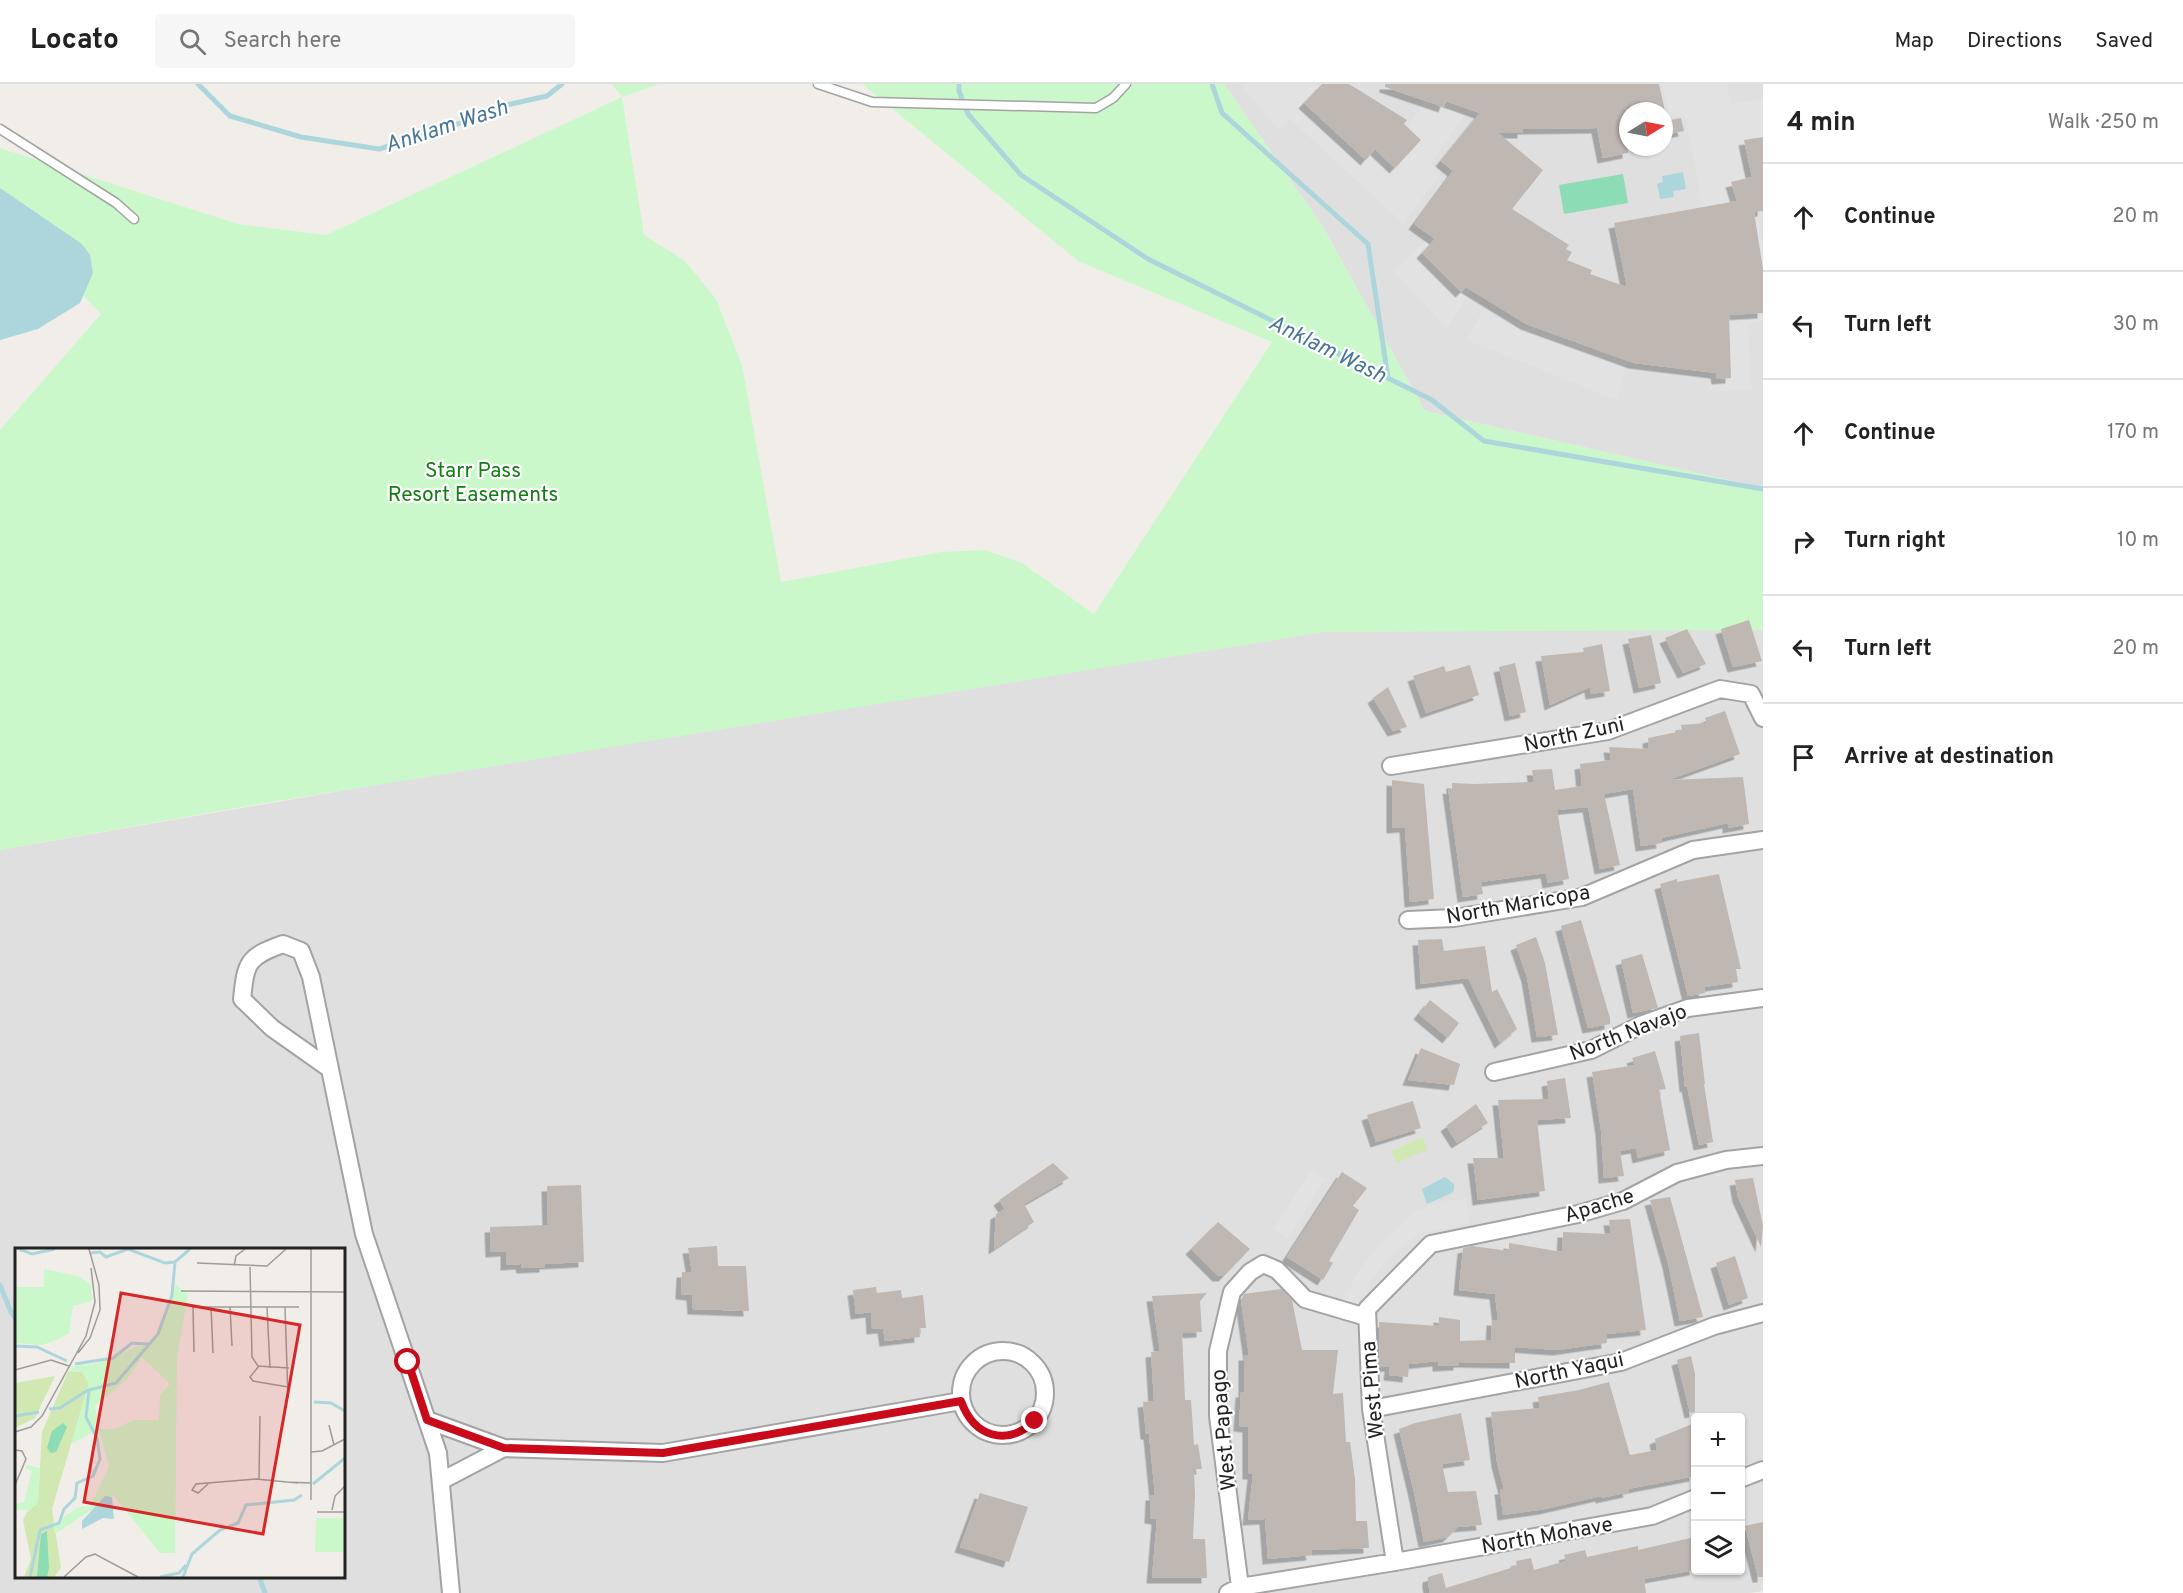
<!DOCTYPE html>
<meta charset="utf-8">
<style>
body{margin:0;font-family:Overpass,sans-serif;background:#f6f6f6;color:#222}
.controls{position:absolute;right:18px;bottom:18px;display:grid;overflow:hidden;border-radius:6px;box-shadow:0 2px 4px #0004}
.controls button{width:54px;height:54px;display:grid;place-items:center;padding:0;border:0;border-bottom:2px solid #e0e0e0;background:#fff;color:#222;font:30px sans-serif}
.compass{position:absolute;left:1619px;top:18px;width:54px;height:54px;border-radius:50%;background:#fff;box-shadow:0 2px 4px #0004;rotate:80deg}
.stop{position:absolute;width:18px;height:18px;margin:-14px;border:4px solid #c90a1b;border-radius:50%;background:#fff}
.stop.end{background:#c90a1b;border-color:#fff;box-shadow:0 2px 6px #0008}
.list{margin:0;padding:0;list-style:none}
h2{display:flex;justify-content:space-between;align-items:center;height:78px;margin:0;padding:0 24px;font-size:26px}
h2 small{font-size:20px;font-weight:400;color:#767676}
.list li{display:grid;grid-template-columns:39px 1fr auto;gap:18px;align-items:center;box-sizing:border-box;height:108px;padding:0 24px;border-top:2px solid #e0e0e0}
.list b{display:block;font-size:22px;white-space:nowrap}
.list em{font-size:20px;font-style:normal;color:#767676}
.icon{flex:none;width:33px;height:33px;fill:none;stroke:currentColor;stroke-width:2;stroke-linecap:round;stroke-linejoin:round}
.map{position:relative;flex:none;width:1763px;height:1509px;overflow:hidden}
header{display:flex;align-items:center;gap:36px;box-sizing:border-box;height:84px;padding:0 30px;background:#fff;border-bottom:2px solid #e0e0e0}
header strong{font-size:28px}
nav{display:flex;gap:33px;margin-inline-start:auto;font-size:21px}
.search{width:420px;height:54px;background:#f6f6f6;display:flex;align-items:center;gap:15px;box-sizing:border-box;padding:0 21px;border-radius:6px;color:#767676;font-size:22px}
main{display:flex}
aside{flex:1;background:#fff}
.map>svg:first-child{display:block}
</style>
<header>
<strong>Locato</strong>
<div class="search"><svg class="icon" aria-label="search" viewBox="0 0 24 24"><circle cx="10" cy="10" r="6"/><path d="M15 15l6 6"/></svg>Search here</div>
<nav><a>Map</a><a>Directions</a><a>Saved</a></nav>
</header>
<main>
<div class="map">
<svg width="1763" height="1509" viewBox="0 0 1763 1509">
<defs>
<filter id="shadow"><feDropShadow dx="-5.5" dy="5.5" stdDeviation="0" flood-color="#0004"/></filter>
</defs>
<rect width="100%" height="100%" fill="#f1eee9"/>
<path fill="#e0dfdf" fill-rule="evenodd" d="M 1224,0 L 1763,0 L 1763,404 L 1425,327 L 1323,143 ZM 1628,27 L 1664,27 L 1664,63 L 1628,63 Z
M 1476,510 L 1763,530 L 1763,1507 L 1750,1509 L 0,1509 L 0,766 ZM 16,1166 L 344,1166 L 344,1492 L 16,1492 ZM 1696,1334 L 1740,1334 L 1740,1486 L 1696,1486 Z"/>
<path fill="#d1e8b2" d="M 1423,1053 L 1427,1066 L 1396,1079 L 1392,1067 Z"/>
<path fill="#caf8ca" d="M 612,0 L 659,0 L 622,13 L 644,151 L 685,177 L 716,215 L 742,281 L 781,498 L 941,468 L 985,466 L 1022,479 L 1094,530 L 1272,258 L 1078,177 L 862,0 L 1224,0 L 1323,143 L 1425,327 L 1763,404 L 1763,546 L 1325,548 L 265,719 L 0,766 L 0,346 L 101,230 L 0,125 L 0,64 L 238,140 L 326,151 L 622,13 Z"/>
<path fill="#8cdcb6" d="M 1623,90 L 1628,119 L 1564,130 L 1559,101 Z"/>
<path fill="#e2e2e2" d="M 1240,0 L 1313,0 L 1328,16 L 1407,46 L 1430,6 L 1493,0 L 1484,33 L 1466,29 L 1431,79 L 1440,91 L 1403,139 L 1290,35 L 1279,46 Z
M 1662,0 L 1727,0 L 1731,20 L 1763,15 L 1763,73 L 1741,77 L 1758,132 L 1763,164 L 1763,236 L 1748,240 L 1752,306 L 1709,307 L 1712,249 L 1711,188 L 1696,85 L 1685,32 L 1669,33 Z
M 1433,151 L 1478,197 L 1447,244 L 1393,187 Z
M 1484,224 L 1530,244 L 1537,226 L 1631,260 L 1617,316 L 1467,256 Z
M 1311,1086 L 1325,1095 L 1288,1154 L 1274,1145 Z
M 1466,1115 L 1470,1140 L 1420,1149 L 1392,1170 L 1371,1196 L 1361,1223 L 1343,1216 L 1358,1188 L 1380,1160 L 1414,1129 L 1442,1117 Z"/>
<path fill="#acd6dc" d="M 1683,88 L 1686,105 L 1673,107 L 1674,113 L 1660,115 L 1657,100 L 1663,98 L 1662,92 Z
M 0,104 L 82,160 L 90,171 L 93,189 L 80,219 L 38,245 L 0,256 Z
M 1445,1093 L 1454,1100 L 1454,1106 L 1452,1109 L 1427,1120 L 1422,1105 Z"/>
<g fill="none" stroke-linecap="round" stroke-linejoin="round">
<path stroke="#acd6dc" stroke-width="5" d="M 198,0 L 230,32 L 301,53 L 379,65 L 440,47 L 502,22 L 547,12 L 562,0
M 959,0 L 959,7 L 968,30 L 1021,91 L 1148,175 L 1432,316 L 1484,357 L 1763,405
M 1212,0 L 1222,29 L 1368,160 L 1388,294
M 0,1201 L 11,1228 L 16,1235
M 259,1492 L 265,1509"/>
</g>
<path fill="#bfb7b2" filter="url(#shadow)" d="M 1322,0 L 1349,0 L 1407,36 L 1404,40 L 1421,56 L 1395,84 L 1375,65 L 1366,76 L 1304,19 Z
M 1385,0 L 1659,0 L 1665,27 L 1628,27 L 1628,69 L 1603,74 L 1597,44 L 1523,45 L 1523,49 L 1498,49 L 1543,86 L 1512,125 L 1569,161 L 1566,165 L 1572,168 L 1567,176 L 1592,186 L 1590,190 L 1627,203 L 1614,139 L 1737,117 L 1731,98 L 1752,93 L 1744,56 L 1763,53 L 1763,127 L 1754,128 L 1763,185 L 1763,229 L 1729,231 L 1731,294 L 1717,295 L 1716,289 L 1634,279 L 1526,240 L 1466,203 L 1461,208 L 1422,169 L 1435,155 L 1414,140 L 1453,87 L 1441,77 L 1480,29 L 1446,17 L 1444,23 L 1385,3 Z
M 1681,34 L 1684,47 L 1664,51 L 1664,37 Z
M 1749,536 L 1762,577 L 1733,583 L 1721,545 Z
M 1687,545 L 1706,580 L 1683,589 L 1665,554 Z
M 1651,551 L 1661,599 L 1639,604 L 1628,555 Z
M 1602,560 L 1610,607 L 1591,610 L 1590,603 L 1550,621 L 1541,572 L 1584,568 L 1583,564 Z
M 1515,579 L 1526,628 L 1510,632 L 1499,583 Z
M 1470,581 L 1479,611 L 1426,629 L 1413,592 L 1444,582 L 1446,588 Z
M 1388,603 L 1407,643 L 1393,647 L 1373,614 Z
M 1725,627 L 1740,670 L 1668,696 L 1743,693 L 1749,740 L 1728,744 L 1728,739 L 1661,754 L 1662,759 L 1641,762 L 1633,705 L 1604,710 L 1620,781 L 1600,785 L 1588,723 L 1557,726 L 1569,795 L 1548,799 L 1546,789 L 1481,798 L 1483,810 L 1463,813 L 1448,704 L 1452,705 L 1452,699 L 1474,700 L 1534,698 L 1532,686 L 1552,685 L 1555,706 L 1582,702 L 1580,680 L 1611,676 L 1609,663 L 1649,665 L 1648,654 L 1682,647 L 1681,641 L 1707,639 L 1705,634 Z
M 1392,696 L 1424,700 L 1434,815 L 1410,818 L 1405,743 L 1392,744 Z
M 1719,790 L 1741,885 L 1736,885 L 1738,898 L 1704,903 L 1705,909 L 1688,912 L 1660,800 L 1677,795 L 1677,798 Z
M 1581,836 L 1610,934 L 1610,940 L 1588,944 L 1561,842 Z
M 1536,853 L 1545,879 L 1558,951 L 1537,953 L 1527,893 L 1516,861 Z
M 1442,855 L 1444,867 L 1485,862 L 1492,908 L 1497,905 L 1517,945 L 1500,959 L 1468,894 L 1421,900 L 1418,856 Z
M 1642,870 L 1658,924 L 1633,929 L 1621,876 Z
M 1430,916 L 1459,939 L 1448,954 L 1419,930 Z
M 1699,949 L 1705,1000 L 1704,1000 L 1713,1058 L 1699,1061 L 1687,1002 L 1685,1003 L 1680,952 Z
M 1421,964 L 1460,980 L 1454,1001 L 1408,996 Z
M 1655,967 L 1666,1005 L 1659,1006 L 1670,1066 L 1638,1074 L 1636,1064 L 1620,1067 L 1624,1092 L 1604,1094 L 1601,1046 L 1592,988 L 1635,981 L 1632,974 Z
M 1565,994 L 1571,1034 L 1537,1036 L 1545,1107 L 1478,1116 L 1473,1074 L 1504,1074 L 1498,1016 L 1549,1015 L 1547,997 Z
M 1413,1017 L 1421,1044 L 1376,1058 L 1367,1031 Z
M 1476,1020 L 1488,1039 L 1457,1059 L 1446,1042 Z
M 1053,1079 L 1069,1094 L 1024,1120 L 1034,1138 L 994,1165 L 996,1130 L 1005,1125 L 999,1116 Z
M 1342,1088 L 1367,1104 L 1353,1122 L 1359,1126 L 1329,1177 L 1333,1179 L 1323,1196 L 1287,1173 Z
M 1753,1094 L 1763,1142 L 1761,1163 L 1738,1113 L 1735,1096 Z
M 581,1101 L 584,1178 L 545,1180 L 545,1183 L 522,1184 L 521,1180 L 506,1181 L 506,1167 L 491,1168 L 490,1143 L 548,1141 L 547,1102 Z
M 1670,1113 L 1703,1233 L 1680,1237 L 1668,1179 L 1650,1116 Z
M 1630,1135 L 1646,1246 L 1606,1250 L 1607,1259 L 1558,1266 L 1515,1263 L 1515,1279 L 1459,1278 L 1459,1281 L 1438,1282 L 1438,1277 L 1409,1280 L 1408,1293 L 1389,1291 L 1390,1282 L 1380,1283 L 1379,1238 L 1439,1242 L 1439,1233 L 1460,1236 L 1460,1257 L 1491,1256 L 1492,1236 L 1498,1236 L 1495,1210 L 1459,1206 L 1463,1164 L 1472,1162 L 1509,1167 L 1509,1159 L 1562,1168 L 1563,1148 L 1611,1150 L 1609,1136 Z
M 1218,1138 L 1250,1165 L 1224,1192 L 1218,1192 L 1191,1165 Z
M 717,1162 L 718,1182 L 746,1182 L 749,1227 L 693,1225 L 692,1211 L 681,1210 L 682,1188 L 692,1188 L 688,1164 Z
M 1735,1172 L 1748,1214 L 1729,1221 L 1716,1179 Z
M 876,1203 L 877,1209 L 901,1206 L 902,1214 L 923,1211 L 926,1244 L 919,1244 L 920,1253 L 885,1257 L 883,1244 L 872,1245 L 871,1228 L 856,1230 L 853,1206 Z
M 1281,1205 L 1292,1216 L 1302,1266 L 1338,1266 L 1333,1310 L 1343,1309 L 1346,1358 L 1350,1358 L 1355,1395 L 1356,1437 L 1367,1437 L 1369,1464 L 1311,1466 L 1312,1471 L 1268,1475 L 1265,1435 L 1248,1436 L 1253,1390 L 1248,1390 L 1248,1343 L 1239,1342 L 1241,1308 L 1244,1308 L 1244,1271 L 1249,1271 L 1241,1216 L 1244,1210 Z
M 1207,1209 L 1200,1217 L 1202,1248 L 1182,1249 L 1185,1316 L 1191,1316 L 1194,1361 L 1198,1360 L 1202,1385 L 1194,1385 L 1195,1412 L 1193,1455 L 1205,1455 L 1207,1494 L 1152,1494 L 1157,1435 L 1150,1434 L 1151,1411 L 1155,1411 L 1149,1350 L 1146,1350 L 1143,1318 L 1154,1317 L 1151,1268 L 1160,1267 L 1152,1212 Z
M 1691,1272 L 1695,1290 L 1695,1328 L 1690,1329 L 1677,1276 Z
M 1609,1298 L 1630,1371 L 1657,1366 L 1655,1355 L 1695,1339 L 1695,1392 L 1628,1405 L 1629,1408 L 1601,1414 L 1601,1412 L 1545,1425 L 1503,1431 L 1500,1405 L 1504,1405 L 1497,1378 L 1491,1328 L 1540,1324 L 1538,1313 L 1579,1306 Z
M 1461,1329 L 1470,1376 L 1442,1380 L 1448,1408 L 1476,1407 L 1482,1441 L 1458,1443 L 1448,1453 L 1424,1458 L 1414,1408 L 1399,1345 L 1415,1339 Z
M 980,1409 L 1028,1423 L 1009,1478 L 960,1463 Z
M 1763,1438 L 1763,1493 L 1758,1493 L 1745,1442 Z
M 1695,1453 L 1695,1486 L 1644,1495 L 1646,1509 L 1430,1509 L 1428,1499 L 1428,1493 L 1442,1489 L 1446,1504 L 1517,1482 L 1516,1477 L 1531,1474 L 1534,1486 L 1566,1477 L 1564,1471 L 1585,1466 L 1587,1473 L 1638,1462 L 1638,1466 Z"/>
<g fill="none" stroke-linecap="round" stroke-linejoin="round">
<g stroke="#a3a3a3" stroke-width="11">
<path id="lane" d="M 818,0 L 872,18 L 1096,24 L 1113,14 L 1126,0
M 0,45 L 116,119 L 134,135"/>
</g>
<g stroke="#a3a3a3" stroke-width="20">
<path id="street" d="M 1391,682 L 1608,647 L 1720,605 L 1751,610 L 1763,634
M 1408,836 L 1454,834 L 1582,813 L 1693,766 L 1763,756
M 330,985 L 272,944 L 242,915 C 246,878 247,873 283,860 L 301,867 L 311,893 L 364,1150 L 438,1369 L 451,1509
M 1494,988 L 1591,966 L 1643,940 L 1688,924 L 1763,914
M961 1309a42 42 0 1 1 84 0a42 42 0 1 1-84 0Z
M 1371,1325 L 1621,1278 L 1714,1242 L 1763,1229
M 427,1336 L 504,1364
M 1740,1395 L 1763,1386
M 441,1397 L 504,1364 L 663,1369 L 961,1317
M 1395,1478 L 1371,1325 L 1367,1225 L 1431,1160 L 1578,1130 L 1623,1117 L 1677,1089 L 1726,1076 L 1763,1072
M 1240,1503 L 1218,1332 L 1218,1267 L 1232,1208 L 1250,1188 L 1263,1180 L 1277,1186 L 1305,1215 L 1366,1233
M 1228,1509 L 1240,1503 L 1395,1478 L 1652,1432 L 1696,1414"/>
</g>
<use href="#lane" stroke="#fff" stroke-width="8"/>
<use href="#street" stroke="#fff" stroke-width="16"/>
</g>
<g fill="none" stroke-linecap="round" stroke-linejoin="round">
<path stroke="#c90a1b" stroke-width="8" d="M 408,1278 L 427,1336 L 504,1364 L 663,1369 L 961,1317 C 974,1353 1006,1363 1035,1337"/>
</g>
<g text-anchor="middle" stroke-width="4.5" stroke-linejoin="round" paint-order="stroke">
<g font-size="21" fill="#127e12" stroke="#fff">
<text x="473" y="393">Starr Pass<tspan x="473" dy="24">Resort Easements</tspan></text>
</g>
<g font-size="21" fill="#222" stroke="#fff">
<text transform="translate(1574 650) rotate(-12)" y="7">North Zuni</text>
<text transform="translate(1518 820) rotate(-10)" y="7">North Maricopa</text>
<text transform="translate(1628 948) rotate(-21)" y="7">North Navajo</text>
<text transform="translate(1599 1121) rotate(-17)" y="7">Apache</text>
<text transform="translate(1569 1286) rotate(-12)" y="7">North Yaqui</text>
<text transform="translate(1372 1306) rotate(-95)" y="7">West Pima</text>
<text transform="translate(1223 1346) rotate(-95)" y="7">West Papago</text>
<text transform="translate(1547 1451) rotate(-10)" y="7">North Mohave</text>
</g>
<g font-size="22" font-style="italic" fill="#477696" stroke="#fff">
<text transform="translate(446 41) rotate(-18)" y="8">Anklam Wash</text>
<text transform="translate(1328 264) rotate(26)" y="8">Anklam Wash</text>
</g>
</g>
<g transform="translate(15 1164)">
<rect width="330" height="330" fill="#f1eee9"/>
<path d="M 53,124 L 67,124 L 74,135 L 37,261 L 46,320 L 39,329 L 9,329 L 16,311 L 8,272 L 12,264 L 23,255 L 27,184 ZM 40,128 L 20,170 L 0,180 L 0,135 Z" fill="#d1e8b2"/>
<path d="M 29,21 L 63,28 L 76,36 L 77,53 L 58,58 L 54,85 L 44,91 L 27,97 L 0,95 L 0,39 L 29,39 ZM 161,37 L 173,46 L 162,109 L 160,305 L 145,305 L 98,247 L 40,286 L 38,277 L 63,259 L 75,258 L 94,219 L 84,181 L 56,196 L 74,135 L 67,124 L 53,124 L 59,118 L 81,116 L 138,92 ZM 127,109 L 155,136 L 145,147 L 144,172 L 118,172 L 100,181 L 84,181 L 80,158 L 113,130 ZM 12,217 L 25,220 L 23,255 L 15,262 L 0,262 L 0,256 L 9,254 L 17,223 L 10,220 ZM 301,270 L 330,270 L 330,304 L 300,304 Z" fill="#caf8ca" fill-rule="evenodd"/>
<path d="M 48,175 L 52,179 L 41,204 L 36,205 L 32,200 L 37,183 ZM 32,283 L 34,320 L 32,329 L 22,329 L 26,286 Z" fill="#8cdcb6"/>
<path d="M 90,248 L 97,249 L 99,271 L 88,270 L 67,281 L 67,273 Z" fill="#acd6dc"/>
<path fill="none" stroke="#acd6dc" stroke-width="3" d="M 4,1 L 17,6 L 40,1M 76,5 L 85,4 L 91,9 L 113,1 L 150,15 L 160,14M 0,98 L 22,99 L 52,113M 60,116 L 98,110 L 117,95 L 133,96M 299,154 L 316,155 L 330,163M 34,161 L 45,160 L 73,142M 0,168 L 24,164M 298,236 L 330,210M 15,329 L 25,282 L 44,275 L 49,261 L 60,250 L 62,235 L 78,228 L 85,211 L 82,190 L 71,169 L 74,142 L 101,135 L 143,86 L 157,47 L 160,14 L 175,1M 145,329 L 164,325 L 171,317M 168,329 L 177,306 L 205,282 L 223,275 L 231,257 L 279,252 L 287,247"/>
<path fill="none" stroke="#9e9c99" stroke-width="1.5" d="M 182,15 L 252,18 L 271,1M 219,18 L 221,8 L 230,1M 235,19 L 237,109 L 243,118 L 274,120M 166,43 L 330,44M 196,59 L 198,105M 215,59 L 217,98M 252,59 L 255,120M 270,59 L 273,150M 179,104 L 178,59 L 284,59M 63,105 L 75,90 L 85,62 L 84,37 L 74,1M 244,118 L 235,129 L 238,133 L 273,139M 0,122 L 36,112 L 54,118M 314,177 L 319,197M 0,184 L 16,179 L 27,168 L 71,88 L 80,54 L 76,20M 0,202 L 7,203 L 11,211 L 0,237M 296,204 L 307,203 L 330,191M 244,231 L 245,168M 283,235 L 272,234 L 295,235M 193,236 L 183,245 L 177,242 L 181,236 L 241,231 L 272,234M 296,252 L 296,1M 317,262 L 320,248 L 330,238M 302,264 L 330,264M 49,329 L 71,309 L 80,306 L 123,329"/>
<path fill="#d62828" fill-opacity="0.15" stroke="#d62828" stroke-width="3" d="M 106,45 L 285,77 L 248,286 L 69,254 Z"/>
<rect width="330" height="330" fill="none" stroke="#222" stroke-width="3"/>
</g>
</svg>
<div class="controls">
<button>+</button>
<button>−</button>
<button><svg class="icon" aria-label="layers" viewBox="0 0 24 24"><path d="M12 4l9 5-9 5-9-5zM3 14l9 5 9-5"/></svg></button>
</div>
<svg class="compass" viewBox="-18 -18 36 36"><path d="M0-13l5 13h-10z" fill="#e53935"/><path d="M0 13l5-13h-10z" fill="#767676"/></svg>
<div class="stop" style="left:408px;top:1278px"></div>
<div class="stop end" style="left:1035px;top:1337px"></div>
</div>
<aside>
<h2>4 min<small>Walk · 250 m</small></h2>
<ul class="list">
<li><svg class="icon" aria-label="ahead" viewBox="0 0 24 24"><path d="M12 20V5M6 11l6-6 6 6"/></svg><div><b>Continue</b></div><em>20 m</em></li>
<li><svg class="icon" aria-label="left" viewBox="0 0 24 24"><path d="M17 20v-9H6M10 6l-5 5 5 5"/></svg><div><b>Turn left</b></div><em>30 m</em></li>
<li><svg class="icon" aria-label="ahead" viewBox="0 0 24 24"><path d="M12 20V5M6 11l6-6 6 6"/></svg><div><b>Continue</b></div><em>170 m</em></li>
<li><svg class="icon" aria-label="right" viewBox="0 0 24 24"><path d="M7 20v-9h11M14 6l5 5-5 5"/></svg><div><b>Turn right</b></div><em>10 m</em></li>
<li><svg class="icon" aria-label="left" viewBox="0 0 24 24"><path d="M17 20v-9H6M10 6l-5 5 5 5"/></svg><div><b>Turn left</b></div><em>20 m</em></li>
<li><svg class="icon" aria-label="arrive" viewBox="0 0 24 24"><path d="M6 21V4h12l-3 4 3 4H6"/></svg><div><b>Arrive at destination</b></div></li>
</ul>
</aside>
</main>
